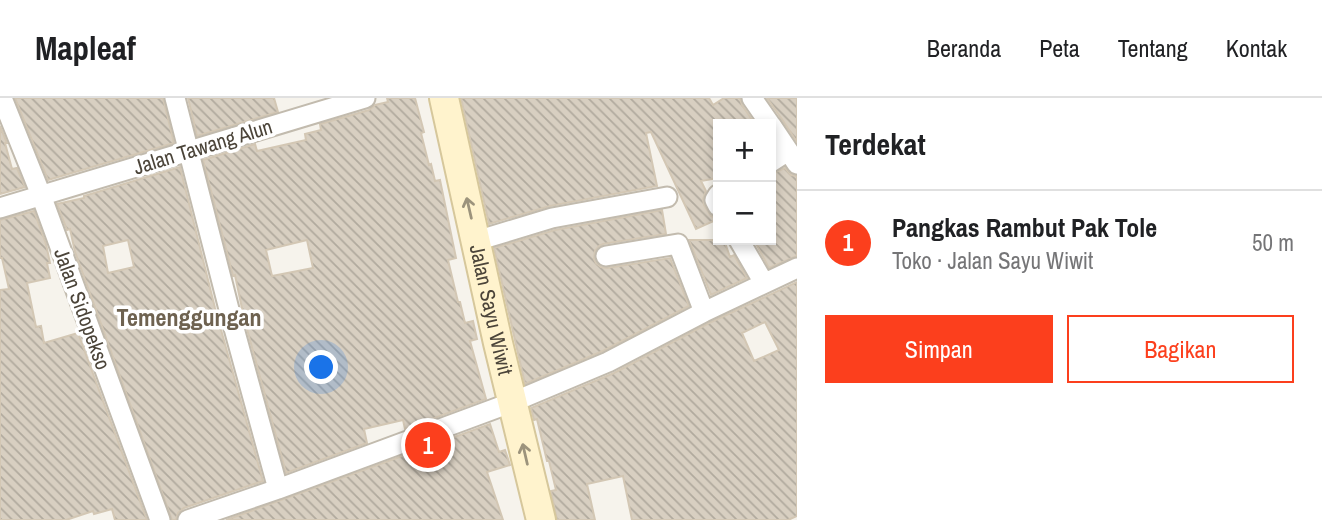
<!DOCTYPE html>
<html lang="id">
<meta charset="utf-8">
<style>
body{margin:0;font-family:"Archivo Narrow",sans-serif;background:#f2f2f2;color:#202124}
.controls{position:absolute;right:21px;top:21px;display:grid;overflow:hidden;border-radius:0px;box-shadow:0 4px 10px #0003}
.controls button{width:63px;height:63px;display:grid;place-items:center;padding:0;border:0;border-bottom:2px solid #e0e0e0;background:#fff;color:#202124;font:35px sans-serif}
.you{position:absolute;left:322px;top:270px;width:24px;height:24px;margin:-18px;border:5px solid #fff;border-radius:50%;background:#1a73e8;box-shadow:0 0 0 10px #1a73e833}
.badge{display:grid;place-items:center;width:46px;height:46px;border-radius:50%;background:#fc3f1d;color:#fff;font-size:23px;font-weight:700}
.pin{position:absolute;translate:-50% -50%;border:4px solid #fff;box-shadow:0 2px 7px #0006}
.list{margin:0;padding:0;list-style:none}
h2{display:flex;justify-content:space-between;align-items:center;height:91px;margin:0;padding:0 28px;font-size:30px}
h2 small{font-size:23px;font-weight:400;color:#757577}
.list li{display:grid;grid-template-columns:46px 1fr auto;gap:21px;align-items:center;box-sizing:border-box;height:105px;padding:0 28px;border-top:2px solid #e0e0e0}
.list b{display:block;font-size:26px;white-space:nowrap}
.list p{margin:0;font-size:23px;white-space:nowrap;color:#757577}
.list em{font-size:23px;font-style:normal;color:#757577}
.actions{display:flex;gap:14px;padding:21px 28px}
.actions a{flex:1;padding:16px 0;border:2px solid #fc3f1d;border-radius:0px;text-align:center;font-size:24px;color:#fc3f1d}
.actions .main{background:#fc3f1d;color:#fff}
.map{position:relative;flex:none;width:797px;height:422px;overflow:hidden}
header{display:flex;align-items:center;gap:42px;box-sizing:border-box;height:98px;padding:0 35px;background:#fff;border-bottom:2px solid #e0e0e0}
header strong{font-size:33px}
nav{display:flex;gap:38px;margin-inline-start:auto;font-size:24px}
main{display:flex}
aside{flex:1;background:#fff}
.map>svg:first-child{display:block}
</style>
<header>
<strong>Mapleaf</strong>
<nav><a>Beranda</a><a>Peta</a><a>Tentang</a><a>Kontak</a></nav>
</header>
<main>
<div class="map">
<svg width="797" height="422" viewBox="0 0 797 422">
<defs>
<pattern id="building-back-hatch" width="6" height="6" patternUnits="userSpaceOnUse" patternTransform="scale(1.75)"><rect width="6" height="6" fill="#d8cfc1"/><path d="M-1 5l2 2M0 0l6 6M5-1l2 2" fill="none" stroke="#b1aa9e"/></pattern>
</defs>
<rect width="100%" height="100%" fill="#f6f3ec"/>
<path fill="url(#building-back-hatch)" stroke="#d3c7b4" stroke-width="2" fill-rule="evenodd" d="M 15,0 L 163,0 L 174,45 L 48,82 Z
M 188,0 L 274,0 L 278,14 L 197,38 Z
M 387,0 L 415,0 L 424,34 L 421,35 L 429,67 L 431,66 L 435,83 L 440,82 L 456,160 L 448,162 L 458,204 L 460,204 L 465,225 L 473,223 L 477,241 L 470,243 L 486,301 L 405,331 L 403,322 L 364,331 L 367,345 L 286,375 L 244,220 L 235,177 L 233,178 L 203,62 L 255,46 L 257,53 L 306,42 L 305,36 L 321,32 L 320,26 L 369,12 L 375,7 L 388,4 ZM 307,142 L 313,170 L 272,178 L 266,152 Z
M 461,0 L 709,0 L 713,7 L 724,0 L 740,0 L 742,7 L 755,26 L 718,26 L 718,45 L 714,45 L 718,80 L 701,83 L 706,93 L 703,101 L 704,107 L 711,118 L 718,121 L 696,131 L 651,34 L 646,35 L 657,88 L 550,108 L 489,126 Z
M 767,0 L 797,0 L 797,44 L 781,20 Z
M 0,28 L 7,45 L 5,45 L 12,71 L 17,70 L 25,89 L 0,96 Z
M 180,69 L 215,210 L 263,383 L 184,410 L 178,415 L 176,422 L 172,422 L 75,154 L 70,131 L 67,132 L 57,106 L 84,100 L 84,98 ZM 128,142 L 134,169 L 108,175 L 103,148 Z
M 785,70 L 791,77 L 797,78 L 797,158 L 769,170 L 754,142 L 771,142 L 771,76 Z
M 662,112 L 666,136 L 603,146 L 599,148 L 595,153 L 594,161 L 596,165 L 601,169 L 607,170 L 670,160 L 689,208 L 603,253 L 525,286 L 494,150 L 555,132 Z
M 34,113 L 46,146 L 50,165 L 47,165 L 50,180 L 27,185 L 36,229 L 41,228 L 44,245 L 78,235 L 147,422 L 115,422 L 112,411 L 94,416 L 93,413 L 66,422 L 0,422 L 0,192 L 9,191 L 2,160 L 0,160 L 0,122 Z
M 689,142 L 724,142 L 730,159 L 734,157 L 747,180 L 711,197 Z
M 797,184 L 797,418 L 788,422 L 632,422 L 623,378 L 587,386 L 595,422 L 557,422 L 551,393 L 556,392 L 549,363 L 547,363 L 537,321 L 534,322 L 531,310 L 614,275 L 709,225 ZM 765,224 L 779,252 L 754,263 L 742,235 Z
M 490,326 L 499,354 L 505,352 L 510,367 L 487,374 L 503,422 L 226,422 Z"/>
<g fill="none" stroke-linecap="round" stroke-linejoin="round">
<g stroke="#c2bbae" stroke-width="23">
<path id="street" d="M 2,0 L 41,97 L 160,422
M 175,0 L 232,223 L 278,391
M 752,0 L 770,26
M 771,27 L 797,66
M 771,64 L 788,53
M 718,97 L 715,102 L 718,108
M 0,110 L 365,0
M 739,142 L 764,185
M 476,143 L 552,120 L 667,99
M 606,158 L 678,146 L 704,214
M 188,422 L 278,391 L 513,304 L 608,264 L 704,214 L 797,170"/>
</g>
<g stroke="#d6c79b" stroke-width="32">
<g id="secondary">
<path id="s1" d="M 444,0 L 498,245 L 541,422"/>
</g>
</g>
<use href="#street" stroke="#fff" stroke-width="19"/>
<use href="#secondary" stroke="#fff3cd" stroke-width="28"/>
</g>
<defs><path id="oneway-shaft" d="M-6 0H5M1.5-3L5.5 0L1.5 3" fill="none" stroke-width="1.6" stroke-linecap="round" stroke-linejoin="round" transform="scale(1.75)"/></defs>
<g stroke="#9c937c">
<use href="#oneway-shaft" transform="translate(469 110) rotate(-103)"/>
<use href="#oneway-shaft" transform="translate(525 356) rotate(-103)"/>
</g>
<g text-anchor="middle" stroke-width="7" stroke-linejoin="round" paint-order="stroke">
<g font-size="21" fill="#4b4439" stroke="#fff">
<text transform="translate(203 49) rotate(-17)" y="7">Jalan Tawang Alun</text>
<text transform="translate(82 211) rotate(70)" y="7">Jalan Sidopekso</text>
<text dy="7" stroke="none"><textPath href="#s1" startOffset="217">Jalan Sayu Wiwit</textPath></text>
</g>
<g font-size="24" font-weight="bold" fill="#6e6250" stroke="#fff">
<text x="189" y="228">Temenggungan</text>
</g>
</g>
</svg>
<div class="controls">
<button>+</button>
<button>−</button>
</div>
<div class="you"></div>
<div class="pin badge" style="left:428px;top:347px">1</div>
</div>
<aside>
<h2>Terdekat<small></small></h2>
<ul class="list">
<li><span class="badge">1</span><div><b>Pangkas Rambut Pak Tole</b><p>Toko · Jalan Sayu Wiwit</p></div><em>50 m</em></li>
</ul>
<div class="actions"><a class="main">Simpan</a><a>Bagikan</a></div>
</aside>
</main>
